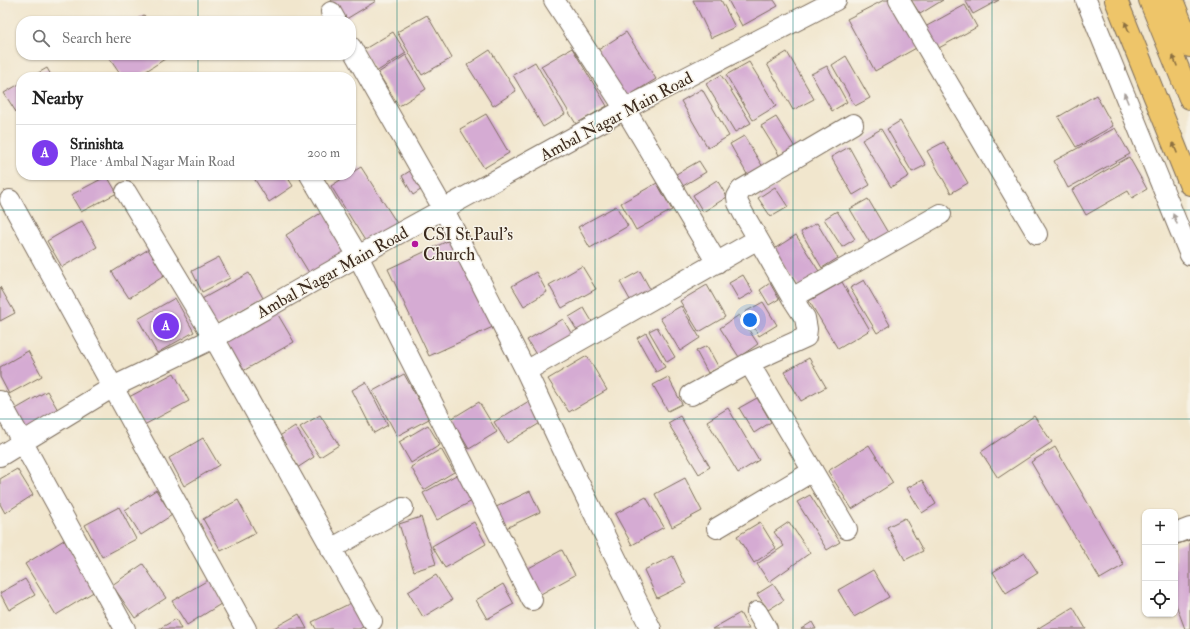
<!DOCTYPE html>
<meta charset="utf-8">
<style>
body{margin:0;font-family:"IM FELL Double Pica",serif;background:#f2f2f2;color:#222}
.controls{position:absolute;right:12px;bottom:12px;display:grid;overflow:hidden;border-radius:8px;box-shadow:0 1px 3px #0004}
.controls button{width:36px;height:36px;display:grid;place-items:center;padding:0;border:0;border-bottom:1px solid #e0e0e0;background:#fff;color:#222;font:20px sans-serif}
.you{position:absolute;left:750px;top:320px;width:14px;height:14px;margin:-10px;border:3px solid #fff;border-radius:50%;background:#1a73e8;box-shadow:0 0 0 6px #1a73e833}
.badge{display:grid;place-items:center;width:26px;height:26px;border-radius:50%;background:#7c3aed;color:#fff;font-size:13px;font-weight:700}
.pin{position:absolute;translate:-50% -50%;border:2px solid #fff;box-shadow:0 1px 4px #0006}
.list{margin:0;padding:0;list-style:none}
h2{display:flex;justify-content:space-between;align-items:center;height:52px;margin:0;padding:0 16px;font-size:17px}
h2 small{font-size:13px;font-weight:400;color:#767676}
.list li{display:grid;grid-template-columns:26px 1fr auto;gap:12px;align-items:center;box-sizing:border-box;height:56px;padding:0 16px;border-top:1px solid #e0e0e0}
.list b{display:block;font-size:15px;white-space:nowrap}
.list p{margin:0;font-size:13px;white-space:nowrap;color:#767676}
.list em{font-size:13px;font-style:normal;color:#767676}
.icon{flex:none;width:22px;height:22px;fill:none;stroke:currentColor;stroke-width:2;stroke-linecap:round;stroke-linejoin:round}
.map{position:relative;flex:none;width:1190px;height:629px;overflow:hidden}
.search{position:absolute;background:#fff;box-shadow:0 1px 3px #0004;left:16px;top:16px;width:340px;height:44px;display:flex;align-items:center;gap:10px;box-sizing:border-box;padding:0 14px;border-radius:16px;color:#767676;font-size:15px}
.panel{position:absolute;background:#fff;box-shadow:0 1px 3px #0004;left:16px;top:72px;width:340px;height:108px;border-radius:16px}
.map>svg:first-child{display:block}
</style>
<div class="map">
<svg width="1190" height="629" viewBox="0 0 1190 629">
<rect width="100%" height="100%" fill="#f7f3e8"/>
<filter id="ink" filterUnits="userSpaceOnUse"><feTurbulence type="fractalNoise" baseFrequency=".025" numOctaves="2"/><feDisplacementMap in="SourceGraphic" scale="8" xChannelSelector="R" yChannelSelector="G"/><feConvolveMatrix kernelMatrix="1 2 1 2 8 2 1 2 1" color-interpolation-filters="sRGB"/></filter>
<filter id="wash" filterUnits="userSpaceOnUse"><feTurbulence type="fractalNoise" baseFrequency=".012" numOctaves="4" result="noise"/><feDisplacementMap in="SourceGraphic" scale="16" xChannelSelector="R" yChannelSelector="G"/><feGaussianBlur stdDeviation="0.9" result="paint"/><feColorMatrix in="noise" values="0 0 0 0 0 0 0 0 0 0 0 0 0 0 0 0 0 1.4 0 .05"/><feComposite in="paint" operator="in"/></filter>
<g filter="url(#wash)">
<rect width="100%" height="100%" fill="#f1e6cd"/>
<g id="blocks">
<path fill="#d5abd3" d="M 331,0 L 375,0 L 376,1 L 343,21 Z
M 693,0 L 721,0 L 735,27 L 711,38 Z
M 728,0 L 774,0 L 778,6 L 742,26 Z
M 884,0 L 893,0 L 918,47 L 875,71 L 847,19 Z
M 911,0 L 943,0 L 920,14 Z
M 965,0 L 999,0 L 973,14 Z
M 965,5 L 977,27 L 937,49 L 925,27 Z
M 144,15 L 148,21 L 134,21 Z
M 427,15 L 452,58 L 422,75 L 397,32 Z
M 393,32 L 406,53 L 376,72 L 363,50 Z
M 626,32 L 656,79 L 625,98 L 595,52 Z
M 572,48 L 607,106 L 576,124 L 541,66 Z
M 490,50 L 516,91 L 493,106 L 467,65 Z
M 787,52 L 814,99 L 793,110 L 767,64 Z
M 107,55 L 171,55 L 137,77 L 122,77 Z
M 406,55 L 426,89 L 399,106 L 378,73 Z
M 846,56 L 870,98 L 855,106 L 832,65 Z
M 535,62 L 565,114 L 543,127 L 513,75 Z
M 749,62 L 776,106 L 753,120 L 726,75 Z
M 827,66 L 847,102 L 832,111 L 811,74 Z
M 47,68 L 52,77 L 31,77 Z
M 721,75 L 751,123 L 735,132 L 706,84 Z
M 21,83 L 21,113 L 19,109 L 16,112 L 4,93 Z
M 702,89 L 729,136 L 708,148 L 681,101 Z
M 1096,95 L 1113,126 L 1076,147 L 1058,117 Z
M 486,114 L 509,153 L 484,168 L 460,129 Z
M 776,117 L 796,149 L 781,158 L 761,126 Z
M 900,121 L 926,165 L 912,172 L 887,129 Z
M 1115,128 L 1130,154 L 1068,188 L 1054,161 Z
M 881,129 L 909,176 L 891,187 L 862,140 Z
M 744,136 L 763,167 L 748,176 L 730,144 Z
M 944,142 L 968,183 L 951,193 L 927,151 Z
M 849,147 L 870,185 L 853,195 L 831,157 Z
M 1129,157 L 1147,189 L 1132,198 L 1128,191 L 1086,215 L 1072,190 Z
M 699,161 L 706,172 L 678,189 L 671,177 Z
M 361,167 L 400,228 L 369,247 L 331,186 L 348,175 L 351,175 L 351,173 Z
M 413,169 L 425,187 L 413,195 L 402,176 Z
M 252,175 L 286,175 L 293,186 L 269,202 Z
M 107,176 L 117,193 L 81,212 L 71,195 Z
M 717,180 L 727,197 L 703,212 L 693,195 Z
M 657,183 L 672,210 L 636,230 L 621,203 Z
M 775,187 L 788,207 L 771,217 L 758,198 Z
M 868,199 L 891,238 L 873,248 L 850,209 Z
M 616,206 L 628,226 L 590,248 L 578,227 Z
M 324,211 L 349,252 L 311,276 L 286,235 Z
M 837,211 L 855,239 L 842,247 L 824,219 Z
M 82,221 L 97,247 L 62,267 L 47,241 Z
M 817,223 L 838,258 L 822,268 L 801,232 Z
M 796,235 L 822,276 L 800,290 L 774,249 Z
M 454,238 L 495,326 L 429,356 L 388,269 Z
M 152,247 L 169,273 L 129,298 L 112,272 Z
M 219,257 L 230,278 L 202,292 L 192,271 Z
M 582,266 L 596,289 L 562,308 L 549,285 Z
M 640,271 L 654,296 L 634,307 L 620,282 Z
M 536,272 L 547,292 L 524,306 L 512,286 Z
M 249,273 L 263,298 L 214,326 L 200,300 Z
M 743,275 L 753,292 L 739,300 L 729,283 Z
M 864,280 L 890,325 L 877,333 L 850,288 Z
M 842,282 L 870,330 L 838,349 L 809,301 Z
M 770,283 L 779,299 L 769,305 L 760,290 Z
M 707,285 L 725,317 L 699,332 L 680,301 Z
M 0,287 L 15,313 L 0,321 Z
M 175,298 L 194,332 L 157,353 L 138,319 Z
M 763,302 L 777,325 L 759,336 L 745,312 Z
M 681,306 L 700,338 L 680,351 L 660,318 Z
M 274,308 L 294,342 L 243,371 L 224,337 Z
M 584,308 L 596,328 L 581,337 L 569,317 Z
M 739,315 L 758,344 L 739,357 L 720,328 Z
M 563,319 L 575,340 L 540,361 L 527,340 Z
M 657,327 L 675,357 L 667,362 L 649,331 Z
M 646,333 L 665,367 L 656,372 L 637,338 Z
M 707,346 L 719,368 L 708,373 L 696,351 Z
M 28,351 L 42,376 L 9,394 L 0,377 L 0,367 Z
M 587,356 L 607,390 L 569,412 L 548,379 Z
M 809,358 L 826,387 L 801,401 L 784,372 Z
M 174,373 L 189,401 L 144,425 L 129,397 Z
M 404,374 L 429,419 L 397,436 L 373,391 Z
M 668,377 L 682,404 L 668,411 L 653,385 Z
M 366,382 L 388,425 L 374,433 L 352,390 Z
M 47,391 L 58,410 L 26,430 L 14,410 Z
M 757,398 L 771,422 L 754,433 L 739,408 Z
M 529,401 L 542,422 L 507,443 L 494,422 Z
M 479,402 L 497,432 L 469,449 L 451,419 Z
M 728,408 L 759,460 L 738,473 L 707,421 Z
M 320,415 L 339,445 L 320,457 L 300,427 Z
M 680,416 L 710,467 L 699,474 L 668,423 Z
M 1034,416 L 1052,442 L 998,478 L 981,452 Z
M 428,425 L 440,445 L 411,463 L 399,442 Z
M 295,426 L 314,457 L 297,468 L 278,437 Z
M 203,438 L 219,465 L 184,486 L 169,458 Z
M 869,445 L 893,483 L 852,509 L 828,471 Z
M 1055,447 L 1124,565 L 1100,579 L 1031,462 Z
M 441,449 L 454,472 L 424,490 L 411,467 Z
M 17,469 L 33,495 L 5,513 L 0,504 L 0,479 Z
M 460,473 L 474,500 L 437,520 L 423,493 Z
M 685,478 L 702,511 L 672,527 L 655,494 Z
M 922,480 L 936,504 L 922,513 L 907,488 Z
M 156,490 L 172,515 L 141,535 L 125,510 Z
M 530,491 L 540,512 L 504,529 L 494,508 Z
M 810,495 L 840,542 L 827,550 L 797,502 Z
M 646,497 L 664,527 L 632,545 L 615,514 Z
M 238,500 L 256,533 L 221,551 L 203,519 Z
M 119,507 L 136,539 L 102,557 L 85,525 Z
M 421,517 L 436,564 L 414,571 L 399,524 Z
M 905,518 L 923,551 L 905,560 L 887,527 Z
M 474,522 L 486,544 L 445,568 L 432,546 Z
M 760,522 L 776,548 L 754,563 L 737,536 Z
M 789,522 L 810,553 L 769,582 L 757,564 L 784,546 L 774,532 Z
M 64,540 L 95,591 L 56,615 L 25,564 Z
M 1190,540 L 1190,629 L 1185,629 L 1175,602 L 1175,545 Z
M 562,550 L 575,575 L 539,595 L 525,570 Z
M 1025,553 L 1038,573 L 1006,593 L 993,572 Z
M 673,556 L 686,584 L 657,598 L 644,570 Z
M 143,564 L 166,598 L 135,618 L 112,585 Z
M 873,570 L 889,597 L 854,617 L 838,590 Z
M 436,575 L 452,600 L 423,617 L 408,592 Z
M 25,579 L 35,595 L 9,610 L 0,593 Z
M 210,579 L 224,602 L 187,625 L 172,601 Z
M 503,584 L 514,604 L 487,619 L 476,600 Z
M 773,584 L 784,600 L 768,610 L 757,594 Z
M 353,602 L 365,626 L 359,629 L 316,629 L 312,622 Z
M 1073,607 L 1086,629 L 1037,629 Z
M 740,613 L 749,629 L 712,629 Z
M 299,614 L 307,629 L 272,629 Z
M 176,619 L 181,629 L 159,629 Z
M 812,622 L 816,629 L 801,629 Z"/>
</g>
</g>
<g filter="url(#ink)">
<use href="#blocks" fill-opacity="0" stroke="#7b6c5b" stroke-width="1"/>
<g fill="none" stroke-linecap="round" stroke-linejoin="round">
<g stroke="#7b6c5b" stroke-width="22">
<path id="minor" d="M 554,0 L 625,109 L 717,263
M 899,0 L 1037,234
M 1086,0 L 1190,255
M 331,12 L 336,21
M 351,47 L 444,210 L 526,371 L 574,473 L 651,629
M 310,175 L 358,256 L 532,600
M 126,192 L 214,338 L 372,621
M 10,200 L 246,629
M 792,298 L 941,214
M 749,363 L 847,529
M 526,371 L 758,239
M 691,395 L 749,363 L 806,337 L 807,329 L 805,318 L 792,298 L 743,213 L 738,203 L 737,197 L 741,190 L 853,124
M 0,401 L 125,629
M 0,456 L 113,387 L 214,338 L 358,256 L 625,109 L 836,0
M 717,528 L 813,471
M 1177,533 L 1190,528
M 331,549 L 403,508
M 757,612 L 767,629"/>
</g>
<g stroke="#7b6c5b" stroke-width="24">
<path id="major" d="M 1116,0 L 1190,184
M 1150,0 L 1190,98
M 1172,0 L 1190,46"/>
</g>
<use href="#minor" stroke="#fff" stroke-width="20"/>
<use href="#major" stroke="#eec569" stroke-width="22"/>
</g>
<defs><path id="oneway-solid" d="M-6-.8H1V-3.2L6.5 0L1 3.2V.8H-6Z"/></defs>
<g fill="#8c7040">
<use href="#oneway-solid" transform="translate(1127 27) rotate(-112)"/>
<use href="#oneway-solid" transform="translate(1175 61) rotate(-112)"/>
<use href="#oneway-solid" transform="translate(1175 148) rotate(-112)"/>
</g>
<g fill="#a79f9a">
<use href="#oneway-solid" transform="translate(1126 98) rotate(-112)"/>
<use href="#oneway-solid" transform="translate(1175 219) rotate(-112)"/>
</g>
</g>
<path fill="none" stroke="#0f766e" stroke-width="1" stroke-opacity="0.55" d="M 198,0 L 198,21M 397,0 L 397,629M 595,0 L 595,629M 793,0 L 793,629M 992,0 L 992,629M 198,55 L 198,77M 198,175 L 198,629M 0,210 L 1190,210M 0,419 L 1190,419"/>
<circle fill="#b5179e" stroke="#f7f3e8" stroke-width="1.5" cx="415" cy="244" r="4"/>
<g text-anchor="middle" stroke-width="3" stroke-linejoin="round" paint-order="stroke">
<g font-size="17" fill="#3b2a1e" stroke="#f7f3e8">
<text transform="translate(616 116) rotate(-28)" y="6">Ambal Nagar Main Road</text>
<text transform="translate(332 272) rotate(-29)" y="6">Ambal Nagar Main Road</text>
</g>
<g font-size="17" fill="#3b2a1e" stroke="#f7f3e8" text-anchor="start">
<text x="423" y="240">CSI St.Paul's<tspan x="423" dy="20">Church</tspan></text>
</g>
</g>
</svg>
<div class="controls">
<button>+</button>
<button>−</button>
<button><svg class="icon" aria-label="locate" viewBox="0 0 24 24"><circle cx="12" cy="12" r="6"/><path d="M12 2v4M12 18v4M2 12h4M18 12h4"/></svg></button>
</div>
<div class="you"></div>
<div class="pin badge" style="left:166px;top:326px">A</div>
<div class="search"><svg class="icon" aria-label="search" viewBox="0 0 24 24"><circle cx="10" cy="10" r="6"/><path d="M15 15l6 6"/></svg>Search here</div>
<section class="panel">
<h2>Nearby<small></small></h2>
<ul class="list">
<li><span class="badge">A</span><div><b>Srinishta</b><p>Place · Ambal Nagar Main Road</p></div><em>200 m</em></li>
</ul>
</section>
</div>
